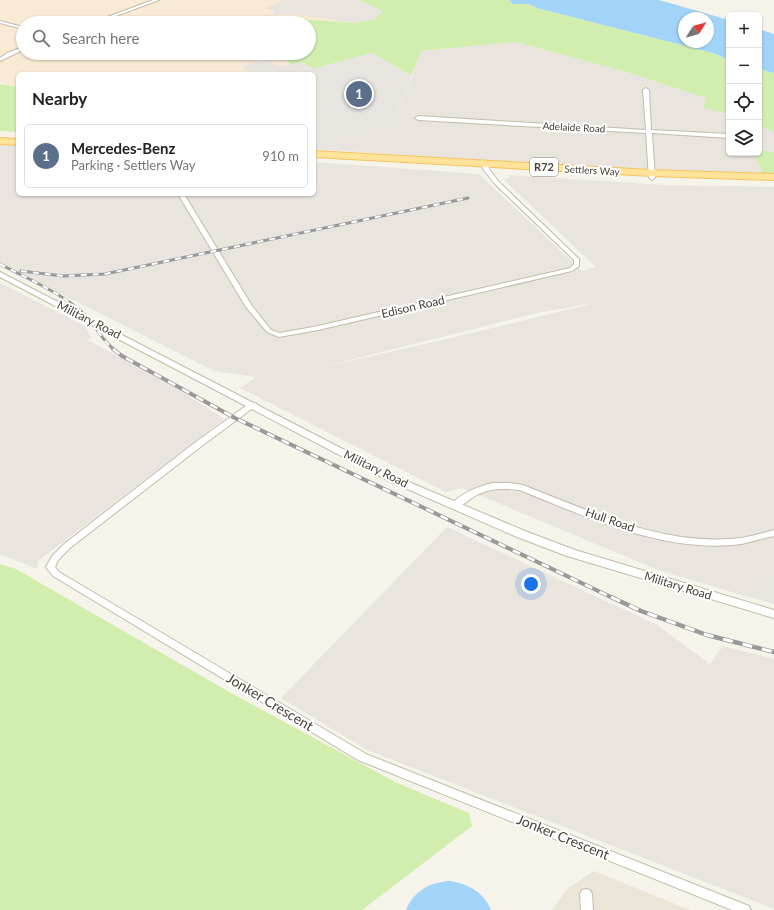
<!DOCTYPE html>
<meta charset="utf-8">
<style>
body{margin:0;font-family:Lato,sans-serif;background:#f6f6f6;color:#222}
.controls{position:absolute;right:12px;top:12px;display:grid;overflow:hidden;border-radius:6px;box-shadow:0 1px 3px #0004}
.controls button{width:36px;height:36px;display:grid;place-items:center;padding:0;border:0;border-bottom:1px solid #e0e0e0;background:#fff;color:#222;font:20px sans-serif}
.compass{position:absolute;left:678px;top:12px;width:36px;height:36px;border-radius:50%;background:#fff;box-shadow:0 1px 3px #0004;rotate:54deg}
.you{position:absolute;left:531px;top:584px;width:14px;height:14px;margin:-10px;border:3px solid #fff;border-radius:50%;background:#1a73e8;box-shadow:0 0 0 6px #1a73e833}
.badge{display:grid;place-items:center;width:26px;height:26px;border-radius:50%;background:#ff3c18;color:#fff;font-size:13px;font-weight:700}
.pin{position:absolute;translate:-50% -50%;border:2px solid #fff;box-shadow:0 1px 4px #0006}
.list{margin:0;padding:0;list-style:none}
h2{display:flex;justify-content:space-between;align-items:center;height:52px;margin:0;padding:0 16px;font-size:17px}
h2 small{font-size:13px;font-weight:400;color:#767676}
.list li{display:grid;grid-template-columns:26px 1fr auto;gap:12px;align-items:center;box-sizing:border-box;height:64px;margin:0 8px 8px;padding:0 8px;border:1px solid #e0e0e0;border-radius:6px}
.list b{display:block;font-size:15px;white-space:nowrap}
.list p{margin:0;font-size:13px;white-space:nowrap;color:#767676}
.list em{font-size:13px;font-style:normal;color:#767676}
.icon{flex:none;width:22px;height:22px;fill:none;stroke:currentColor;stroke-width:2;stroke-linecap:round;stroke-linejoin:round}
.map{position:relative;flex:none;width:774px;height:910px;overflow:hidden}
.search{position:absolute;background:#fff;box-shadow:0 1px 3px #0004;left:16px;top:16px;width:300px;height:44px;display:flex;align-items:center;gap:10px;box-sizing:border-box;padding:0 14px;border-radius:22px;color:#767676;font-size:15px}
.panel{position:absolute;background:#fff;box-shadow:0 1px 3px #0004;left:16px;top:72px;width:300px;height:124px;border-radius:6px}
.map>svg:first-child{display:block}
</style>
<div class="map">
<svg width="774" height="910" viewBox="0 0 774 910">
<rect width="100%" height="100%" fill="#f6f3ea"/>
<path fill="#ebe5d7" d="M 594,871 L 690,910 L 552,910 L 567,889 Z"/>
<path fill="#f9ead3" d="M 0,0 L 358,0 L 356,23 L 282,18 L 258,19 L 249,23 L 23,23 L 23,53 L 304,53 L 283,57 L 292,65 L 287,66 L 276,65 L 266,59 L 254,74 L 18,74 L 18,87 L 0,82 Z"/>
<path fill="#e9e4de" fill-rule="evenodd" d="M 284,0 L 358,0 L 383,11 L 375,19 L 356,23 L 292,14 L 274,15 L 274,11 L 265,8 Z
M 516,42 L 626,72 L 707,98 L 703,108 L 729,114 L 729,153 L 754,153 L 763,174 L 639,170 L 314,149 L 314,146 L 400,120 L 398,112 L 421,51 Z
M 759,125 L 774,133 L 774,152 L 759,150 Z
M 0,145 L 18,146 L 18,194 L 314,194 L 314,162 L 479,174 L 582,271 L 596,267 L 504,180 L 509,178 L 510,175 L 664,185 L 774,187 L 774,581 L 765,579 L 745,596 L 658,570 L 462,488 L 446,492 L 240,388 L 256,377 L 214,371 L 0,263 ZM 599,302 L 447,339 L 314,369 L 537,313 Z
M 0,283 L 85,326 L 91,338 L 88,340 L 184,393 L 224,419 L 38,561 L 37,569 L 0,554 Z
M 447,527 L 657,625 L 710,664 L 723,646 L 774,659 L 774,909 L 367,750 L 281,698 Z"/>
<path fill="#d1eeaf" d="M 358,0 L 509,0 L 513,4 L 529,4 L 537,8 L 713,53 L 729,60 L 729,114 L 703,108 L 706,98 L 626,72 L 516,42 L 421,51 L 411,76 L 372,53 L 313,69 L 301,62 L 292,65 L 282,57 L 309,53 L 309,49 L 313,46 L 309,44 L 309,23 L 249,23 L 258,19 L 282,18 L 356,23 L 375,19 L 383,11 Z
M 759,69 L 774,73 L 774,133 L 759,125 Z
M 0,84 L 18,87 L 18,132 L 0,131 Z
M 759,150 L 774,152 L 774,174 L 763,174 L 754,153 L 759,153 Z
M 0,564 L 16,569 L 231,693 L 395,782 L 469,813 L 472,826 L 362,910 L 0,910 Z"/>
<path fill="#e8e5e1" d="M 372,53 L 411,76 L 398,111 L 401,114 L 400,120 L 314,146 L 314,74 L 253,74 L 241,66 L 267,59 L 276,65 L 286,66 L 301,62 L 313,69 Z
M 765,579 L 774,581 L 774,604 L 745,596 Z"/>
<path fill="#a1d4f8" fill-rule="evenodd" d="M 509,0 L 659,0 L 729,20 L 729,60 L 713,53 L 537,8 L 529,4 L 513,4 ZM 684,18 L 708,18 L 708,42 L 684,42 Z
M 759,29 L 774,34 L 774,73 L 759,69 Z
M 450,881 C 468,884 484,892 491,910 L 406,910 C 414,891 430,882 450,881 Z"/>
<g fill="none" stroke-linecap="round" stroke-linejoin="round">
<g stroke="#c3bbab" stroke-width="2">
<path id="minor" d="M 153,0 L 159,0 L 97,23 L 91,23 Z
M 0,21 L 23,27 L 23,29 L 0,23 Z
M 23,47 L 23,50 L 0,61 L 0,58 L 7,53 Z
M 646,88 L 649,90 L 651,130 L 729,134 L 729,138 L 652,133 L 655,178 L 652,180 L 649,178 L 646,133 L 418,120 L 415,118 L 418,116 L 646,130 L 643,90 Z
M 485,161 L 488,163 L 489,169 L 499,182 L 579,259 L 579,266 L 572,271 L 318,330 L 279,337 L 267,332 L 246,307 L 178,194 L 184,194 L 252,306 L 271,330 L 280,333 L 318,326 L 570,268 L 574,264 L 574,260 L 495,184 L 483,169 L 482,163 Z
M 250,403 L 256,403 L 257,405 L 203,445 L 70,548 L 58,560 L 55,567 L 59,572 L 366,754 L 749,906 L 751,910 L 732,910 L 358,760 L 53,576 L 46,567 L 52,556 L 64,544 L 197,441 Z
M 492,483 L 509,483 L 523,485 C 592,512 665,547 741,538 C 752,536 763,533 774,530 L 774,536 C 763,538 752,542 741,544 C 664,554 588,517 519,490 C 503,488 489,488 475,496 C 468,500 460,509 452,507 L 451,505 C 460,493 478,487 492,483 Z
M 586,889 L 590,890 L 592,894 L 593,910 L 581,910 L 580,894 L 582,890 Z"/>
</g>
<g stroke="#c3bbab" stroke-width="2">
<path id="tertiary" d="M 0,272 L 397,477 L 525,531 L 575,550 L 774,610 L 774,618 L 567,556 L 517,537 L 389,481 L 0,277 Z"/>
</g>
<g stroke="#f1c55d" stroke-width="2">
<path id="primary" d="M 0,138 L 18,139 L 18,145 L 0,144 Z
M 314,151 L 651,170 L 774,174 L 774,180 L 651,176 L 314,157 Z"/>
</g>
<use href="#minor" fill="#fff" fill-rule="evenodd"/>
<use href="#tertiary" fill="#fff" fill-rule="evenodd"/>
<use href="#primary" fill="#ffe39a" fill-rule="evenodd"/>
<g stroke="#999" stroke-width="3">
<path id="rail-far2" d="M 0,264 C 26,278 64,294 85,315 C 96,326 102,341 115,350
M 21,271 L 63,276 L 105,274 L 468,198"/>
</g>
<g stroke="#999" stroke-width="4">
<path id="rail-far1" d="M 113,349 L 122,356 L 235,418 L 613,598"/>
</g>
<g stroke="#999" stroke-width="4.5">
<path id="rail" d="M 611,597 L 641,611 L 707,635 L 774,652"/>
</g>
<use href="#rail-far2" stroke="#fff" stroke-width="2" stroke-dasharray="6" stroke-linecap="butt"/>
<use href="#rail-far1" stroke="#fff" stroke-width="2.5" stroke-dasharray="8" stroke-linecap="butt"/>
<use href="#rail" stroke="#fff" stroke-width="3" stroke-dasharray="10" stroke-linecap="butt"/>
</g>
<g text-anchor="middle" stroke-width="4" stroke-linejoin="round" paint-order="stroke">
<g font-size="10" fill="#4b4337" stroke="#fff">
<text transform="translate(574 127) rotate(3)" y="4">Adelaide Road</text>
<text transform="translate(592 170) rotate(3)" y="4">Settlers Way</text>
</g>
<rect fill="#fff" stroke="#817b73" stroke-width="1" x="530" y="158" width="28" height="18" rx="3"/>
<g font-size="11" font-weight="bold" fill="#4b4337">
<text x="544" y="171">R72</text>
</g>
<g font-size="12" fill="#4b4337" stroke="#fff">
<text transform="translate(413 307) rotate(-13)" y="4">Edison Road</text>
<text transform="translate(89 320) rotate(27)" y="4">Military Road</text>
<text transform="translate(376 469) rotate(26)" y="4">Military Road</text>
<text transform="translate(610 520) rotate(19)" y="4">Hull Road</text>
<text transform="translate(678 586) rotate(17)" y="4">Military Road</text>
</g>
<g font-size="14" fill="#4b4337" stroke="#fff">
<text transform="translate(270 702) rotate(31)" y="5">Jonker Crescent</text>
<text transform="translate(563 837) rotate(22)" y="5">Jonker Crescent</text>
</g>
</g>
</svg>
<div class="controls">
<button>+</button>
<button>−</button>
<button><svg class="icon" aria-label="locate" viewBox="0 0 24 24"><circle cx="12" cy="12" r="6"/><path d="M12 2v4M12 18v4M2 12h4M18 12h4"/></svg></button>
<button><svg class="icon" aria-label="layers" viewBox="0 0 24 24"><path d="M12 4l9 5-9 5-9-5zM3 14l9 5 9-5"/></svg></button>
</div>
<svg class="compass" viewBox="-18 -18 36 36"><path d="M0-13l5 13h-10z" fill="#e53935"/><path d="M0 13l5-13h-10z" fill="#767676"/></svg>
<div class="you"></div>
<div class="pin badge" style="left:359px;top:94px;background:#5c6f8a">1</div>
<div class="search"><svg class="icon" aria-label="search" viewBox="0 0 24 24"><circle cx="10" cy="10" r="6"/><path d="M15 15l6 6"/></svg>Search here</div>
<section class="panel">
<h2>Nearby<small></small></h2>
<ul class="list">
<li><span class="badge" style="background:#5c6f8a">1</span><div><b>Mercedes-Benz</b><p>Parking · Settlers Way</p></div><em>910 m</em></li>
</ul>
</section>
</div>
